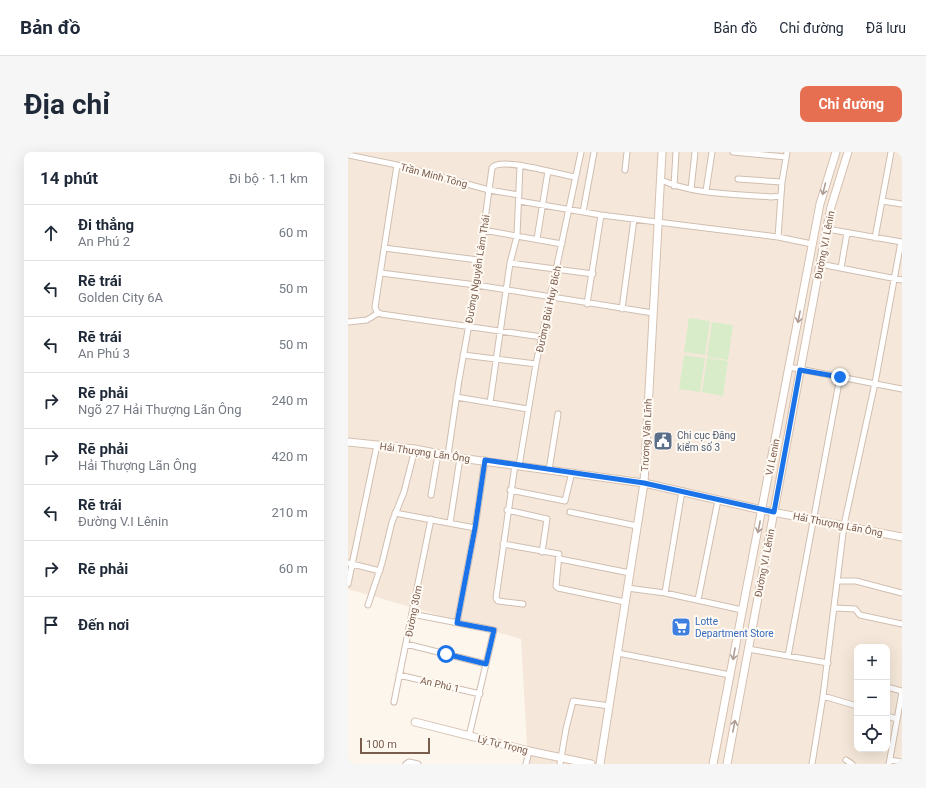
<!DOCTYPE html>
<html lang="vi">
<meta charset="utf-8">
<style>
body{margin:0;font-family:Roboto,sans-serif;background:#f6f6f7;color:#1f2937}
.controls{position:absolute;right:12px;bottom:12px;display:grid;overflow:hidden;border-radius:8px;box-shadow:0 4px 16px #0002}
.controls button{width:36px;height:36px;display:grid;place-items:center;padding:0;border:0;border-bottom:1px solid #e0e1e3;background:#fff;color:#1f2937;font:20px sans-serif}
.scale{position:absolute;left:12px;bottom:10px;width:70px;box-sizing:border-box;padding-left:4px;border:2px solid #7a5c4d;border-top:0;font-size:11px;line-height:14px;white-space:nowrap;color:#7a5c4d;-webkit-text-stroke:3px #fffaf3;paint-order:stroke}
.stop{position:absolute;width:12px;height:12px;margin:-9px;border:3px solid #1a73e8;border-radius:50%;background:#fff}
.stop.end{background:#1a73e8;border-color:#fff;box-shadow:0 1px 4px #0008}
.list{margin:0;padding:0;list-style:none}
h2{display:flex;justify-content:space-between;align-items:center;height:52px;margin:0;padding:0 16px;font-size:17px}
h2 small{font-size:13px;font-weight:400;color:#747a83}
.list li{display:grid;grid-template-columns:26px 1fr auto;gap:12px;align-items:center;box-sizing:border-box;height:56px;padding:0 16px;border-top:1px solid #e0e1e3}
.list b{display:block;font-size:15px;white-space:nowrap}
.list p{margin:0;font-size:13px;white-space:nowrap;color:#747a83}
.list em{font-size:13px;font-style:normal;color:#747a83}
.icon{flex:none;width:22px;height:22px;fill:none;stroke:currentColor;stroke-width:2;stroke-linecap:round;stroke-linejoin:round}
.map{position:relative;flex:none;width:554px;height:612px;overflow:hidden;border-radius:8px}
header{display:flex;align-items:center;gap:24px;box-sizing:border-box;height:56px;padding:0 20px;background:#fff;border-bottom:1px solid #e0e1e3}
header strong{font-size:19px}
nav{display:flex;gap:22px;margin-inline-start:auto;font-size:14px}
.intro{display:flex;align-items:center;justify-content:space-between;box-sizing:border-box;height:96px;padding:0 24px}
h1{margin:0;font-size:28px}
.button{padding:10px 18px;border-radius:8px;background:#e76f51;color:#fff;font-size:14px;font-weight:700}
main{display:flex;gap:24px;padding:0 24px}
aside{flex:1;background:#fff;border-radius:8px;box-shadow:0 4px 16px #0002}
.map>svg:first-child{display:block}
</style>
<header>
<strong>Bản đồ</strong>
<nav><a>Bản đồ</a><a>Chỉ đường</a><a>Đã lưu</a></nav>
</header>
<div class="intro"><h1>Địa chỉ</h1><a class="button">Chỉ đường</a></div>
<main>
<aside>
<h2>14 phút<small>Đi bộ · 1.1 km</small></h2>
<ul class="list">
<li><svg class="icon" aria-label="ahead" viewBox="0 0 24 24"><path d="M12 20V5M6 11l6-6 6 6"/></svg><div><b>Đi thẳng</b><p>An Phú 2</p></div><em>60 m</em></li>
<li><svg class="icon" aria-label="left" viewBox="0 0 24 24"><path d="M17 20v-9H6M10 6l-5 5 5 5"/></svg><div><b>Rẽ trái</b><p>Golden City 6A</p></div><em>50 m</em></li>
<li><svg class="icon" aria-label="left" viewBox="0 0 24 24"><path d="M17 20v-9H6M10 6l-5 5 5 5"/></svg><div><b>Rẽ trái</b><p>An Phú 3</p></div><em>50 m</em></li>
<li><svg class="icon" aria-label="right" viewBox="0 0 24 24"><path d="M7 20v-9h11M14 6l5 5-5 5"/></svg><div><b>Rẽ phải</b><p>Ngõ 27 Hải Thượng Lãn Ông</p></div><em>240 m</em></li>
<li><svg class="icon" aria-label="right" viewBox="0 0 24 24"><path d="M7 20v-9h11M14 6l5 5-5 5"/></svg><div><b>Rẽ phải</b><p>Hải Thượng Lãn Ông</p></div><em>420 m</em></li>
<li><svg class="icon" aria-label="left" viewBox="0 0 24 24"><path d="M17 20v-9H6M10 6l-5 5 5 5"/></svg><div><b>Rẽ trái</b><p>Đường V.I Lênin</p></div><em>210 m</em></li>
<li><svg class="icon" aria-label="right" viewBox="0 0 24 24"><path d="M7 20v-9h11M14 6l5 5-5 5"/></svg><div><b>Rẽ phải</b></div><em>60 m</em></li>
<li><svg class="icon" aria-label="arrive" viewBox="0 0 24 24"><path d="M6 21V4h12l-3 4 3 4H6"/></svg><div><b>Đến nơi</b></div></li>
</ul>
</aside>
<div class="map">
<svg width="554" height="612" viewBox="0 0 554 612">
<rect width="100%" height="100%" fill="#fdf6ec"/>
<path fill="#f5e8da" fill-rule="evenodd" d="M 0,0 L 554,0 L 554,612 L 180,612 L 173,487 L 0,437 ZM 509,495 L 539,495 L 539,597 L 509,597 Z"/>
<path fill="#d8ecc9" d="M 341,166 L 362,169 L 357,203 L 336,200 Z
M 364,170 L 385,173 L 380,208 L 359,205 Z
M 336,203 L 357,206 L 352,240 L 331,237 Z
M 359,206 L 380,209 L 375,244 L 354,240 Z"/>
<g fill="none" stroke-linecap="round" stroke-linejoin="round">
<g stroke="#d1beb0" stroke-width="7">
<path id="street" d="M 385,0 L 438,5
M 0,3 L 49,13 L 141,38 L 171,43
M 49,13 L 27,155 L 29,160 L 33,162 L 194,185
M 277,18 L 279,0
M 390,27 L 434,30
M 313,28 C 347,43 387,42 423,45 L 433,44
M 326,34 L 328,0
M 343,37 L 347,0
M 358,39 L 364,0
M 171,49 L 253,63 L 430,85 L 464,92
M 534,49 L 554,52
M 235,60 L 246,0
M 479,77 L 554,90
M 135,78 L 214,92
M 430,85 L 434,30 L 439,0
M 527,86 L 543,0
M 189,87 L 200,19
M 36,96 L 130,108
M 162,111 L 245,122
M 472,112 L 554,128
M 493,116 L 499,81
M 33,121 L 128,133 L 305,161
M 239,152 L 253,63
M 274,157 L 286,67
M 0,170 L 19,168 L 30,161
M 115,203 L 188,212
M 441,215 L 554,237
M 108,245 L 180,257
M 142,251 L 162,111 L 169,84 L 172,13
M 100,303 L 111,228 L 128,133 L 144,16 C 152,4 212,23 227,25
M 167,313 L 148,446 L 150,449 L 175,452
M 171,314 L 188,212 L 233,0
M 201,318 L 210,262
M 162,338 L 217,349 L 224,320
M 83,343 L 90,302
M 159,358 L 199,367 L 194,400
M 222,360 L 289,374
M 47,361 L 127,376
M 102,371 L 112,306
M 155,392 L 211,402 L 208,434 L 210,436 L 277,450
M 212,407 L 282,421
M 0,411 L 32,419
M 489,429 L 508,429 L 554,441
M 0,432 L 29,293
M 279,436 L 317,441 L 394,458
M 317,441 L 334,339
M 350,448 L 370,348
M 20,453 L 34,411 L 44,370 L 56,340 L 67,297
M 487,456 L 507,457 L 512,463 L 554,472
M 64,462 L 146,478 L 121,584
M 109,471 L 127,376 L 137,308
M 58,492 L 138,512
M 400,497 L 480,511
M 270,501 L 382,523
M 440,504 L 492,225
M 51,523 L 132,542
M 539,535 L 554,539
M 475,544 L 509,554
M 46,550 L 83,367
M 539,564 L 549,567
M 498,608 L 504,612
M 542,608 L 554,610
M 58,612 L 61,610 L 70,612
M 178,612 L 181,599
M 212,612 L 218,577 L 225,549 L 262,554
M 464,612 L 475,544 L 496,373 L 527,231 L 553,90
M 541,612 L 554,540"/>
</g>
<g stroke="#d6c0b0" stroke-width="9">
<path id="secondary" d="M 0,290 L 67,297 L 112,306 L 296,331 L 414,358 L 554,385
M 67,570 L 181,599 L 243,612
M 252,612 L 296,331 L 314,0
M 365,612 L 472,52 L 488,0
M 379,612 L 475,96 L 483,55 L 500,0"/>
</g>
<use href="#street" stroke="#fff" stroke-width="5"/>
<use href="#secondary" stroke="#fff" stroke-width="7"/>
</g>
<defs><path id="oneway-shaft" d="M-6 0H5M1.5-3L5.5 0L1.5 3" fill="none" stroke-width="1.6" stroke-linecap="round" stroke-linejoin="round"/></defs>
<g stroke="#af9d94">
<use href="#oneway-shaft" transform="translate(476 37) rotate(104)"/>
<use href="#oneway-shaft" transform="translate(451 165) rotate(101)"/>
<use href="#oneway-shaft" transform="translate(411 375) rotate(101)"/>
<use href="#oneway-shaft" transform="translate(386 502) rotate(100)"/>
<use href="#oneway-shaft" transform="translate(386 574) rotate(-79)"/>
</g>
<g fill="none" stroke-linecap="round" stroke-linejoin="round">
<path stroke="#1a73e8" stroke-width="5" d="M 98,502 L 138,512 L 146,478 L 109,471 L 127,376 L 137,308 L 296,331 L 426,360 L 452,218 L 492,225"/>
</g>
<defs>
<g id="civic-square" transform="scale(1)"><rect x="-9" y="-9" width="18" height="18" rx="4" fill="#5c6f8a" stroke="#fffaf3"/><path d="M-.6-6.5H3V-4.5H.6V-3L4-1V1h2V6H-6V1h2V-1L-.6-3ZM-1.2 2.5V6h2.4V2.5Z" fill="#fff"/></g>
<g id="supermarket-square" transform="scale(1)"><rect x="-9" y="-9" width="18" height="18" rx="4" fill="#3f7fe0" stroke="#fffaf3"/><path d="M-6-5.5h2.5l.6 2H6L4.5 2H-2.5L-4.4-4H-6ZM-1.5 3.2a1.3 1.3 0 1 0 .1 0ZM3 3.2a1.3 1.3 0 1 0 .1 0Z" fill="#fff"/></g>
</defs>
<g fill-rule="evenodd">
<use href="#civic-square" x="315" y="289"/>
<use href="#supermarket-square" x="333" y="475"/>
</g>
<g text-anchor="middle" stroke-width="4" stroke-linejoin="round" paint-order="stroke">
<g font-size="10" fill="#7a5c4d" stroke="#fffaf3">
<text transform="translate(86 23) rotate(15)" y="4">Trần Minh Tông</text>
<text transform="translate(476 93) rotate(-79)" y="4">Đường V.I Lênin</text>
<text transform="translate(129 117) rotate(-81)" y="4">Đường Nguyễn Lâm Thái</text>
<text transform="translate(200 157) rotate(-78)" y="4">Đường Bùi Huy Bích</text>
<text transform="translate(298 283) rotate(-87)" y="4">Trương Văn Lĩnh</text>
<text transform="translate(77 300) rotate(8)" y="4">Hải Thượng Lãn Ông</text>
<text transform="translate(424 305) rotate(-79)" y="4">V.I Lenin</text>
<text transform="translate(490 372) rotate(11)" y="4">Hải Thượng Lãn Ông</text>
<text transform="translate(416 411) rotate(-79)" y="4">Đường V.I Lênin</text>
<text transform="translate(65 459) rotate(-79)" y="4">Đường 30m</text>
<text transform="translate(92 532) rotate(13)" y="4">An Phú 1</text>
<text transform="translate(155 592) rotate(14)" y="4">Lý Tự Trọng</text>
</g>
<g font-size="10" fill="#4e5e75" stroke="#fffaf3" text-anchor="start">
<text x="329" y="287">Chi cục Đăng<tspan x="329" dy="12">kiểm số 3</tspan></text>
</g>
<g font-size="10" fill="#366cbe" stroke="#fffaf3" text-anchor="start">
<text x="347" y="473">Lotte<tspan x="347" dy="12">Department Store</tspan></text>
</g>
</g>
</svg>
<div class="controls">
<button>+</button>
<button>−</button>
<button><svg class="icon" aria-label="locate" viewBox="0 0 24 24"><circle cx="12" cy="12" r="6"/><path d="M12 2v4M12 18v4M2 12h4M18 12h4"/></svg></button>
</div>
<div class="scale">100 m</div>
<div class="stop" style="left:98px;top:502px"></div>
<div class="stop end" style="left:492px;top:225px"></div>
</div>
</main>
